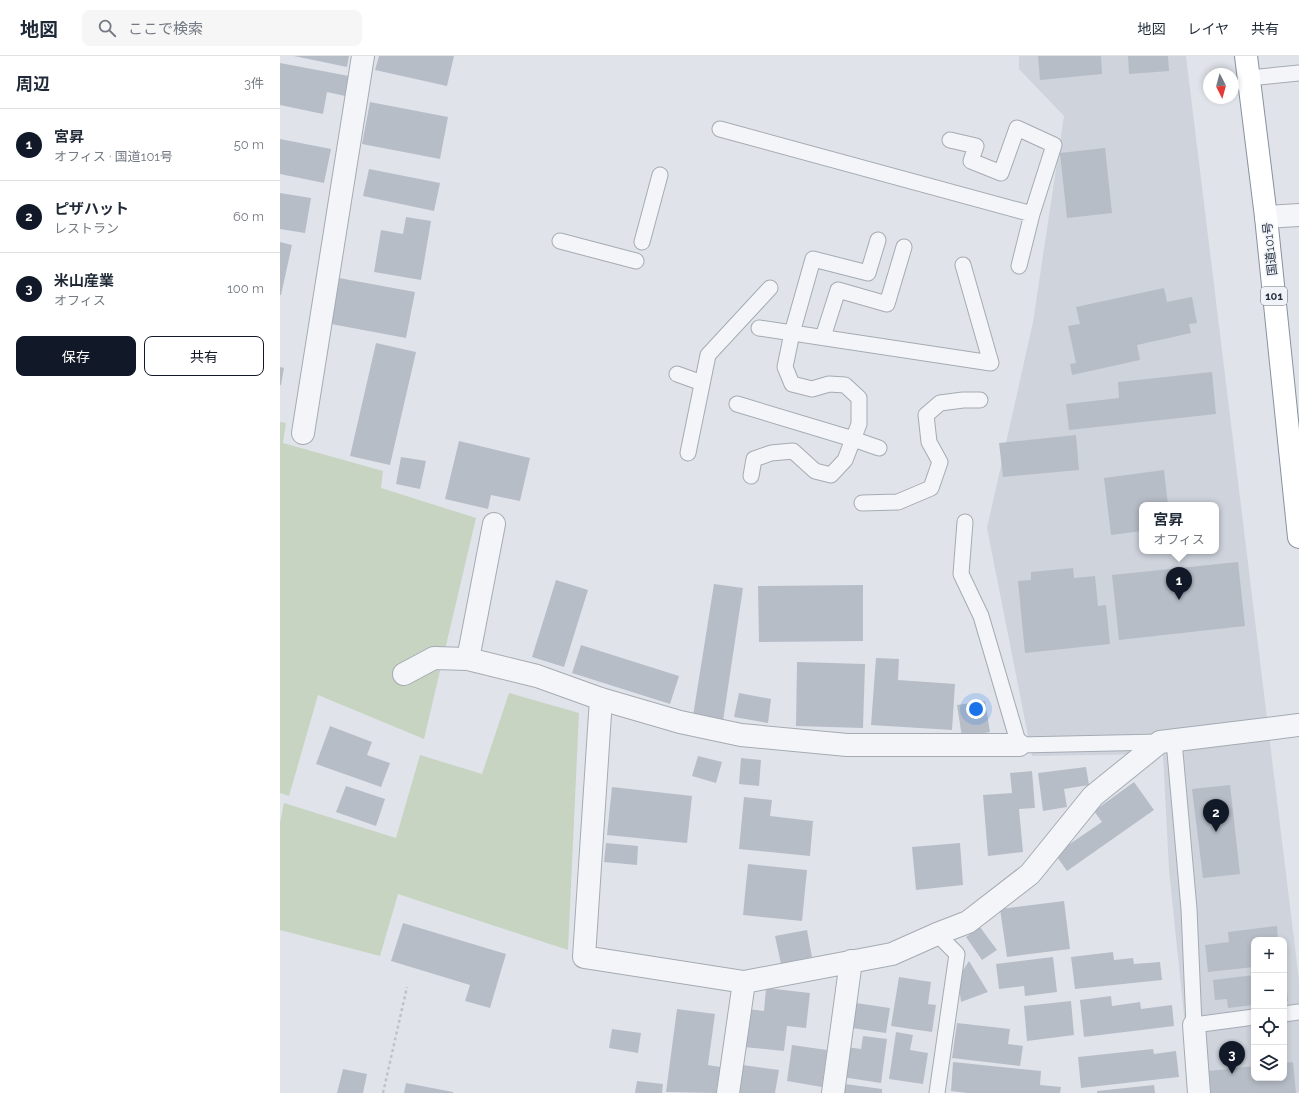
<!DOCTYPE html>
<html lang="ja">
<meta charset="utf-8">
<style>
body{margin:0;font-family:Raleway,"Noto Sans JP",sans-serif;background:#f6f6f7;color:#1f2937}
.controls{position:absolute;right:12px;bottom:12px;display:grid;overflow:hidden;border-radius:8px;box-shadow:0 2px 6px #0003}
.controls button{width:36px;height:36px;display:grid;place-items:center;padding:0;border:0;border-bottom:1px solid #e0e1e3;background:#fff;color:#1f2937;font:20px sans-serif}
.compass{position:absolute;left:923px;top:12px;width:36px;height:36px;border-radius:50%;background:#fff;box-shadow:0 2px 6px #0003;rotate:174deg}
.you{position:absolute;left:696px;top:653px;width:14px;height:14px;margin:-10px;border:3px solid #fff;border-radius:50%;background:#1a73e8;box-shadow:0 0 0 6px #1a73e833}
.badge{display:grid;place-items:center;width:26px;height:26px;border-radius:50%;background:#111827;color:#fff;font-size:13px;font-weight:700}
.pin{position:absolute;translate:-50% -33px;filter:drop-shadow(0 1px 2px #0008)}
.pin::after{content:'';position:absolute;top:21px;width:14px;height:12px;background:inherit;clip-path:polygon(0 0,100% 0,50% 100%)}
.popup{position:absolute;left:859px;top:446px;width:80px;height:52px;box-sizing:border-box;display:grid;place-content:center;border-radius:8px;background:#fff;filter:drop-shadow(0 1px 3px #0005);font-size:13px;white-space:nowrap;color:#747a83}
.popup b{font-size:15px;color:#1f2937}
.popup::after{content:'';position:absolute;left:50%;top:100%;margin-left:-8px;border:8px solid transparent;border-top-color:#fff}
.list{margin:0;padding:0;list-style:none}
h2{display:flex;justify-content:space-between;align-items:center;height:52px;margin:0;padding:0 16px;font-size:17px}
h2 small{font-size:13px;font-weight:400;color:#747a83}
.list li{display:grid;grid-template-columns:26px 1fr auto;gap:12px;align-items:center;box-sizing:border-box;height:72px;padding:0 16px;border-top:1px solid #e0e1e3}
.list b{display:block;font-size:15px;white-space:nowrap}
.list p{margin:0;font-size:13px;white-space:nowrap;color:#747a83}
.list em{font-size:13px;font-style:normal;color:#747a83}
.actions{display:flex;gap:8px;padding:12px 16px}
.actions a{flex:1;padding:9px 0;border:1px solid #111827;border-radius:8px;text-align:center;font-size:14px;color:#111827}
.actions .main{background:#111827;color:#fff}
.icon{flex:none;width:22px;height:22px;fill:none;stroke:currentColor;stroke-width:2;stroke-linecap:round;stroke-linejoin:round}
.map{position:relative;flex:none;width:1019px;height:1037px;overflow:hidden}
header{display:flex;align-items:center;gap:24px;box-sizing:border-box;height:56px;padding:0 20px;background:#fff;border-bottom:1px solid #e0e1e3}
header strong{font-size:19px}
nav{display:flex;gap:22px;margin-inline-start:auto;font-size:14px}
.search{width:280px;height:36px;background:#f6f6f7;display:flex;align-items:center;gap:10px;box-sizing:border-box;padding:0 14px;border-radius:8px;color:#747a83;font-size:15px}
main{display:flex}
aside{flex:1;background:#fff}
.map>svg:first-child{display:block}
</style>
<header>
<strong>地図</strong>
<div class="search"><svg class="icon" aria-label="search" viewBox="0 0 24 24"><circle cx="10" cy="10" r="6"/><path d="M15 15l6 6"/></svg>ここで検索</div>
<nav><a>地図</a><a>レイヤ</a><a>共有</a></nav>
</header>
<main>
<aside>
<h2>周辺<small>3件</small></h2>
<ul class="list">
<li><span class="badge">1</span><div><b>宮昇</b><p>オフィス · 国道101号</p></div><em>50 m</em></li>
<li><span class="badge">2</span><div><b>ピザハット</b><p>レストラン</p></div><em>60 m</em></li>
<li><span class="badge">3</span><div><b>米山産業</b><p>オフィス</p></div><em>100 m</em></li>
</ul>
<div class="actions"><a class="main">保存</a><a>共有</a></div>
</aside>
<div class="map">
<svg width="1019" height="1037" viewBox="0 0 1019 1037">
<rect width="100%" height="100%" fill="#e0e4ea"/>
<path fill="#ced3dc" fill-rule="evenodd" d="M 739,0 L 906,0 L 1019,924 L 1019,1037 L 912,1037 L 889,814 L 883,698 L 752,700 L 707,472 L 753,266 L 784,60 L 739,13 ZM 862,449 L 936,449 L 936,495 L 862,495 ZM 974,884 L 1004,884 L 1004,1022 L 974,1022 Z"/>
<path fill="#c6d4c1" d="M 0,366 L 6,367 L 3,387 L 103,415 L 101,432 L 196,462 L 144,683 L 38,639 L 9,740 L 0,737 Z
M 229,637 L 299,657 L 288,894 L 118,838 L 100,900 L 0,874 L 0,767 L 4,747 L 116,782 L 140,699 L 202,718 Z"/>
<path fill="#b7bdc7" d="M 14,0 L 69,0 L 67,11 Z
M 99,0 L 174,0 L 167,30 L 95,14 Z
M 758,0 L 821,0 L 822,18 L 760,24 Z
M 848,0 L 888,0 L 889,15 L 849,18 Z
M 0,7 L 69,20 L 65,40 L 47,36 L 43,58 L 0,49 Z
M 90,46 L 168,61 L 160,103 L 82,88 Z
M 0,83 L 51,93 L 44,127 L 0,118 Z
M 825,92 L 832,157 L 787,162 L 780,97 Z
M 89,113 L 160,127 L 154,155 L 83,140 Z
M 0,137 L 31,142 L 25,177 L 0,173 Z
M 126,161 L 151,165 L 141,224 L 94,216 L 101,174 L 123,178 Z
M 0,186 L 12,189 L 1,239 L 0,239 Z
M 59,222 L 135,236 L 126,282 L 51,268 Z
M 884,232 L 887,246 L 912,241 L 917,267 L 909,268 L 911,277 L 857,289 L 860,304 L 792,319 L 790,308 L 796,307 L 788,270 L 800,268 L 796,251 Z
M 96,287 L 136,296 L 110,409 L 70,400 Z
M 0,311 L 4,312 L 1,329 L 0,329 Z
M 932,316 L 936,358 L 789,374 L 786,348 L 839,342 L 838,326 Z
M 796,379 L 799,414 L 723,421 L 719,387 Z
M 179,385 L 250,402 L 240,445 L 211,439 L 208,453 L 165,443 Z
M 121,401 L 146,405 L 140,433 L 116,428 Z
M 884,414 L 888,449 L 862,449 L 862,475 L 831,479 L 824,422 Z
M 958,506 L 965,570 L 839,584 L 832,519 Z
M 793,512 L 794,522 L 815,520 L 818,550 L 826,549 L 830,588 L 745,597 L 738,525 L 751,524 L 751,516 Z
M 276,524 L 308,534 L 284,611 L 252,601 Z
M 434,528 L 463,532 L 443,665 L 413,660 Z
M 583,529 L 583,585 L 479,586 L 478,530 Z
M 301,589 L 399,620 L 390,648 L 292,617 Z
M 596,602 L 619,603 L 618,624 L 675,628 L 672,674 L 591,669 Z
M 517,606 L 585,608 L 583,672 L 516,670 Z
M 459,637 L 491,643 L 488,667 L 454,661 Z
M 705,645 L 710,676 L 682,681 L 677,649 Z
M 50,670 L 92,686 L 87,699 L 110,707 L 101,731 L 36,708 Z
M 418,700 L 442,706 L 436,727 L 412,720 Z
M 461,702 L 481,704 L 479,730 L 459,728 Z
M 806,711 L 809,729 L 784,733 L 787,751 L 763,755 L 758,717 Z
M 752,715 L 755,752 L 739,753 L 743,796 L 708,800 L 703,739 L 732,737 L 730,717 Z
M 854,726 L 874,754 L 787,815 L 775,798 L 822,766 L 814,755 Z
M 950,729 L 960,818 L 923,822 L 912,733 Z
M 66,730 L 105,743 L 96,770 L 56,756 Z
M 332,731 L 412,740 L 407,787 L 327,779 Z
M 464,741 L 492,744 L 490,760 L 533,765 L 530,800 L 459,793 Z
M 326,787 L 358,790 L 357,809 L 324,806 Z
M 680,787 L 683,829 L 636,834 L 632,791 Z
M 468,808 L 527,814 L 522,865 L 463,859 Z
M 784,845 L 790,893 L 727,901 L 720,853 Z
M 123,867 L 226,898 L 210,952 L 185,945 L 190,929 L 111,905 Z
M 997,870 L 998,884 L 974,884 L 974,911 L 928,916 L 925,889 L 949,886 L 948,876 Z
M 700,871 L 717,894 L 702,904 L 686,881 Z
M 527,874 L 532,901 L 501,908 L 495,880 Z
M 833,896 L 834,904 L 853,902 L 854,908 L 880,906 L 882,924 L 795,933 L 791,901 Z
M 773,901 L 777,936 L 745,940 L 744,930 L 719,933 L 716,908 Z
M 689,905 L 708,936 L 681,946 L 678,922 Z
M 1004,917 L 1005,917 L 1008,945 L 1004,945 Z
M 974,919 L 974,949 L 948,952 L 947,943 L 935,944 L 933,924 Z
M 619,921 L 651,926 L 648,948 L 656,949 L 652,976 L 611,970 Z
M 486,932 L 530,937 L 526,972 L 507,970 L 504,995 L 464,991 L 468,953 L 484,955 Z
M 831,940 L 832,950 L 860,946 L 861,953 L 892,949 L 894,970 L 804,981 L 800,944 Z
M 791,945 L 794,979 L 747,985 L 744,950 Z
M 576,947 L 610,952 L 606,977 L 572,972 Z
M 397,953 L 435,958 L 428,1009 L 440,1011 L 436,1037 L 386,1036 Z
M 677,967 L 730,973 L 728,988 L 743,990 L 740,1010 L 672,1002 Z
M 332,973 L 361,977 L 358,997 L 329,992 Z
M 616,976 L 633,979 L 630,994 L 648,997 L 643,1028 L 609,1023 Z
M 583,980 L 607,983 L 601,1027 L 562,1021 L 566,991 L 581,993 Z
M 512,989 L 547,994 L 542,1031 L 507,1025 Z
M 873,993 L 874,998 L 896,995 L 899,1021 L 801,1032 L 798,1001 Z
M 673,1006 L 761,1015 L 760,1029 L 781,1031 L 780,1037 L 687,1037 L 671,1035 Z
M 1013,1006 L 1016,1037 L 931,1037 L 929,1015 L 974,1010 L 974,1022 L 1004,1022 L 1004,1007 Z
M 463,1009 L 499,1014 L 495,1037 L 459,1037 Z
M 63,1013 L 87,1018 L 83,1037 L 57,1037 Z
M 357,1025 L 383,1028 L 382,1037 L 355,1037 Z
M 126,1027 L 173,1036 L 173,1037 L 124,1037 Z
M 565,1028 L 602,1033 L 602,1037 L 564,1037 Z
M 874,1029 L 875,1037 L 817,1037 L 817,1035 Z"/>
<g fill="none" stroke-linecap="round" stroke-linejoin="round">
<g stroke="#a5abb4" stroke-width="17">
<path id="service" d="M 969,22 L 1019,17
M 440,73 L 752,158 L 739,210
M 670,84 L 696,90 L 691,105 L 721,117 L 737,72 L 774,89 L 752,158
M 280,185 L 356,205
M 362,186 L 380,119
M 479,272 L 711,307 L 683,209
M 543,281 L 558,234 L 607,248 L 624,191
M 397,318 L 422,327
M 457,348 L 573,383 L 599,392
M 408,397 L 428,299 L 490,232
M 471,420 L 474,403 L 491,397 L 513,395 L 535,415 L 551,419 L 565,404 L 579,368 L 579,342 L 565,329 L 549,328 L 532,333 L 512,328 L 505,311 L 512,277 L 533,203 L 588,217 L 598,184
M 582,447 L 618,446 L 651,432 L 660,406 L 649,386 L 646,359 L 660,347 L 683,344 L 700,344
M 685,466 L 681,518 L 701,560 L 739,689 L 880,686
M 894,685 L 909,853 L 914,969 L 974,961
M 657,878 L 677,898 L 657,1037
M 1004,958 L 1019,956"/>
</g>
<g stroke="#a5abb4" stroke-width="24">
<path id="minor" d="M 986,161 L 1019,159
M 23,377 L 83,0
M 188,603 L 214,468
M 124,618 L 154,602 L 188,603 L 257,620 L 321,643 L 400,666 L 461,679 L 567,689 L 739,689
M 321,643 L 304,901 L 464,926
M 914,969 L 919,1037
M 448,1037 L 464,926 L 612,898 L 657,878 L 688,866 L 750,818 L 813,740 L 880,686 L 1019,669
M 553,1037 L 571,905"/>
</g>
<g stroke="#8792a1" stroke-width="24">
<path id="trunk" d="M 966,0 L 986,161 L 1019,481"/>
</g>
<path stroke="#bec2c9" stroke-width="2.5" stroke-dasharray="3 3" stroke-linecap="butt" d="M 103,1037 L 127,931"/>
<use href="#service" stroke="#f3f5f8" stroke-width="15"/>
<use href="#minor" stroke="#f3f5f8" stroke-width="22"/>
<use href="#trunk" stroke="#fff" stroke-width="22"/>
</g>
<g text-anchor="middle" stroke-width="3" stroke-linejoin="round" paint-order="stroke">
<rect fill="#f0f3f7" stroke="#646c78" stroke-width="1" x="981" y="231" width="26" height="18" rx="3"/>
<g font-size="11" font-weight="bold" fill="#283242">
<text x="994" y="244">101</text>
</g>
<g font-size="12" fill="#283242" stroke="#f0f3f7">
<text transform="translate(990 193) rotate(-96)" y="4">国道101号</text>
</g>
</g>
</svg>
<div class="controls">
<button>+</button>
<button>−</button>
<button><svg class="icon" aria-label="locate" viewBox="0 0 24 24"><circle cx="12" cy="12" r="6"/><path d="M12 2v4M12 18v4M2 12h4M18 12h4"/></svg></button>
<button><svg class="icon" aria-label="layers" viewBox="0 0 24 24"><path d="M12 4l9 5-9 5-9-5zM3 14l9 5 9-5"/></svg></button>
</div>
<svg class="compass" viewBox="-18 -18 36 36"><path d="M0-13l5 13h-10z" fill="#e53935"/><path d="M0 13l5-13h-10z" fill="#747a83"/></svg>
<div class="you"></div>
<div class="pin badge" style="left:899px;top:544px">1</div>
<div class="popup"><b>宮昇</b>オフィス</div>
<div class="pin badge" style="left:936px;top:776px">2</div>
<div class="pin badge" style="left:952px;top:1018px">3</div>
</div>
</main>
